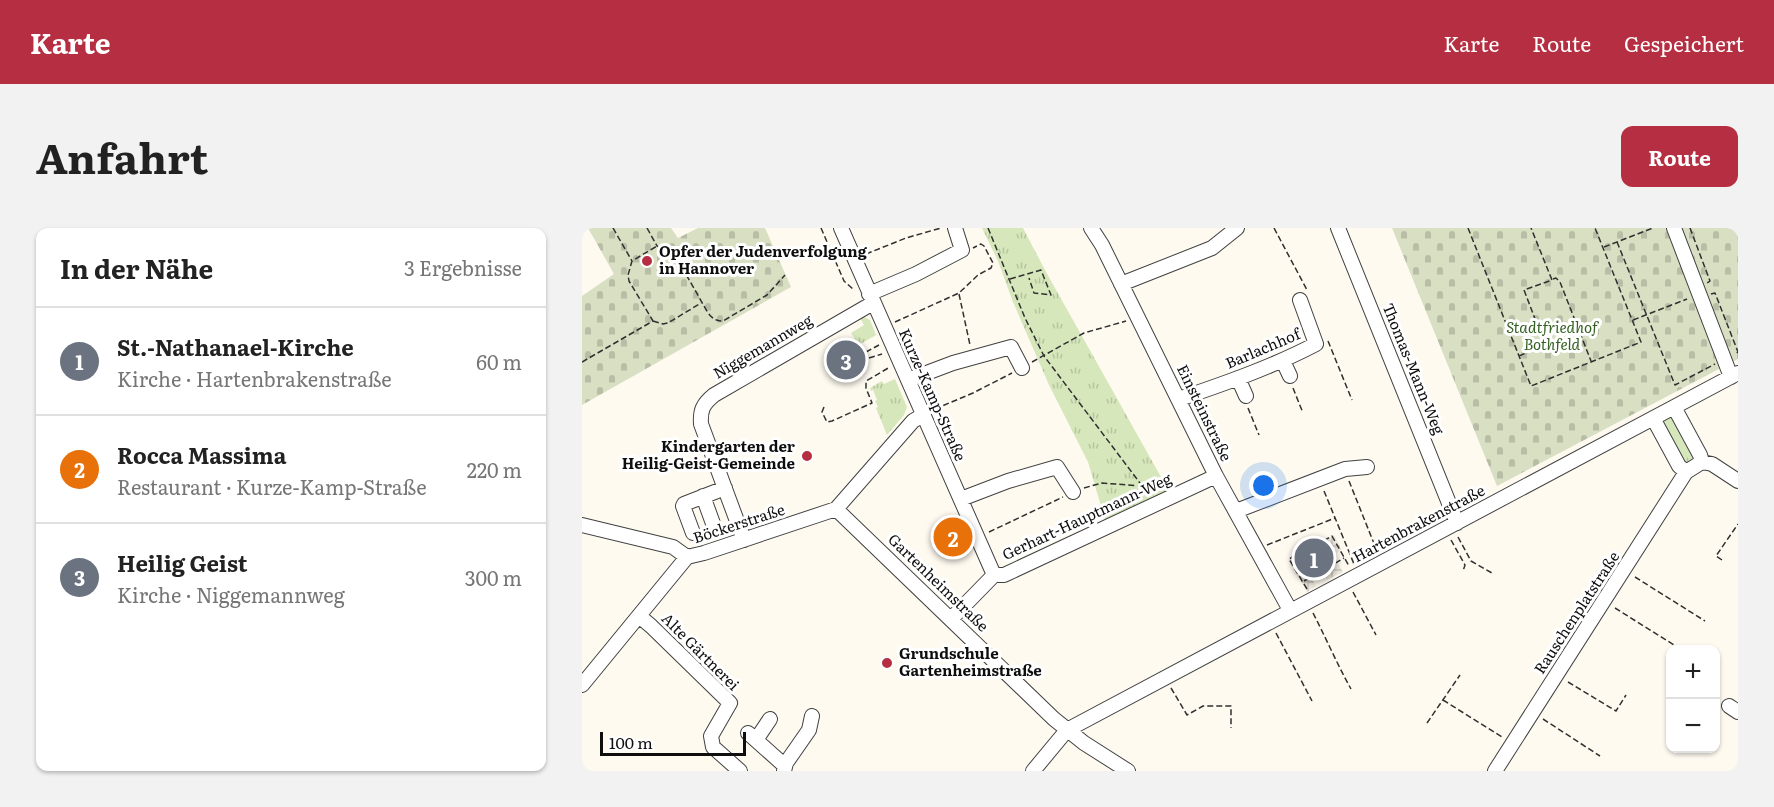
<!DOCTYPE html>
<html lang="de">
<meta charset="utf-8">
<style>
body{margin:0;font-family:Literata,serif;background:#f2f2f2;color:#222}
.controls{position:absolute;right:18px;bottom:18px;display:grid;overflow:hidden;border-radius:12px;box-shadow:0 2px 4px #0004}
.controls button{width:54px;height:54px;display:grid;place-items:center;padding:0;border:0;border-bottom:2px solid #e0e0e0;background:#fff;color:#222;font:30px sans-serif}
.scale{position:absolute;left:18px;bottom:15px;width:146px;box-sizing:border-box;padding-left:6px;border:3px solid #0e0e0e;border-top:0;font-size:16px;line-height:21px;white-space:nowrap;color:#0e0e0e;-webkit-text-stroke:4px #fff;paint-order:stroke}
.you{position:absolute;left:682px;top:258px;width:21px;height:21px;margin:-15px;border:4px solid #fff;border-radius:50%;background:#1a73e8;box-shadow:0 0 0 9px #1a73e833}
.badge{display:grid;place-items:center;width:39px;height:39px;border-radius:50%;background:#b62e41;color:#fff;font-size:20px;font-weight:700}
.pin{position:absolute;translate:-50% -50%;border:3px solid #fff;box-shadow:0 2px 6px #0006}
.list{margin:0;padding:0;list-style:none}
h2{display:flex;justify-content:space-between;align-items:center;height:78px;margin:0;padding:0 24px;font-size:26px}
h2 small{font-size:20px;font-weight:400;color:#767676}
.list li{display:grid;grid-template-columns:39px 1fr auto;gap:18px;align-items:center;box-sizing:border-box;height:108px;padding:0 24px;border-top:2px solid #e0e0e0}
.list b{display:block;font-size:22px;white-space:nowrap}
.list p{margin:0;font-size:20px;white-space:nowrap;color:#767676}
.list em{font-size:20px;font-style:normal;color:#767676}
.map{position:relative;flex:none;width:1156px;height:543px;overflow:hidden;border-radius:12px}
header{display:flex;align-items:center;gap:36px;box-sizing:border-box;height:84px;padding:0 30px;background:#b62e41;color:#fff}
header strong{font-size:28px}
nav{display:flex;gap:33px;margin-inline-start:auto;font-size:21px}
.intro{display:flex;align-items:center;justify-content:space-between;box-sizing:border-box;height:144px;padding:0 36px}
h1{margin:0;font-size:42px}
.button{padding:15px 27px;border-radius:12px;background:#b62e41;color:#fff;font-size:21px;font-weight:700}
main{display:flex;gap:36px;padding:0 36px}
aside{flex:1;background:#fff;border-radius:12px;box-shadow:0 2px 4px #0004}
.map>svg:first-child{display:block}
</style>
<header>
<strong>Karte</strong>
<nav><a>Karte</a><a>Route</a><a>Gespeichert</a></nav>
</header>
<div class="intro"><h1>Anfahrt</h1><a class="button">Route</a></div>
<main>
<aside>
<h2>In der Nähe<small>3 Ergebnisse</small></h2>
<ul class="list">
<li><span class="badge" style="background:#6b7280">1</span><div><b>St.-Nathanael-Kirche</b><p>Kirche · Hartenbrakenstraße</p></div><em>60 m</em></li>
<li><span class="badge" style="background:#e8710a">2</span><div><b>Rocca Massima</b><p>Restaurant · Kurze-Kamp-Straße</p></div><em>220 m</em></li>
<li><span class="badge" style="background:#6b7280">3</span><div><b>Heilig Geist</b><p>Kirche · Niggemannweg</p></div><em>300 m</em></li>
</ul>
</aside>
<div class="map">
<svg width="1156" height="543" viewBox="0 0 1156 543">
<defs>
<pattern id="grass-tufts" width="24" height="20" patternUnits="userSpaceOnUse" patternTransform="scale(1.5)"><rect width="24" height="20" fill="#d6e7bb"/><path d="M3 7l-1-3M5 7V3M7 7l1-3M15 17l-1-3M17 17v-4M19 17l1-3" fill="none" stroke="#b6c5a0"/></pattern>
<pattern id="cemetery-stones" width="16" height="16" patternUnits="userSpaceOnUse" patternTransform="scale(1.5)"><rect width="16" height="16" fill="#d8dfc2"/><path d="M2 7V4a2 2 0 0 1 4 0v3zM10 15v-3a2 2 0 0 1 4 0v3z" fill="#b8bea6"/></pattern>
<pattern id="plaza-grid" width="8" height="8" patternUnits="userSpaceOnUse" patternTransform="scale(1.5)"><rect width="8" height="8" fill="#eee9df"/><path d="M0 4h8M4 0v8" fill="none" stroke="#cbc7be"/></pattern>
</defs>
<rect width="100%" height="100%" fill="#fefaf0"/>
<path fill="url(#grass-tufts)" d="M 400,0 L 441,0 L 464,44 L 588,265 L 524,295 L 506,234 L 467,157 L 431,74 L 416,33 Z
M 282,89 L 288,92 L 294,107 L 277,117 L 269,105 L 282,97 L 278,90 Z
M 313,151 L 325,179 L 322,187 L 305,207 L 294,180 L 296,179 L 293,173 L 295,172 L 291,162 L 289,163 L 288,160 L 300,153 L 302,156 Z
M 1089,187 L 1113,227 L 1112,234 L 1103,236 L 1080,193 Z"/>
<path fill="url(#cemetery-stones)" d="M 6,0 L 89,0 L 96,10 L 116,0 L 183,0 L 209,59 L 0,177 L 0,68 L 32,46 Z
M 810,0 L 1156,0 L 1156,131 L 915,258 Z"/>
<path fill="url(#plaza-grid)" d="M 752,307 L 760,322 L 750,327 L 743,313 Z
M 706,331 L 709,332 L 720,350 L 754,332 L 761,344 L 745,352 L 740,345 L 730,351 L 734,358 L 725,364 Z"/>
<g fill="none" stroke-linecap="round" stroke-linejoin="round">
<g stroke="#414141" stroke-width="16">
<path id="minor" d="M 259,0 L 412,347
M 509,0 L 520,17 L 634,248 L 708,382
M 756,0 L 875,295
M 1092,0 L 1149,149
M 539,56 L 630,20 L 655,0
M 287,66 L 334,46 L 380,22 L 373,0
M 701,133 L 708,148
M 656,150 L 664,168
M 326,152 L 371,135 L 429,119 L 440,140
M 597,171 C 644,155 690,139 734,116 L 718,72
M 1092,179 L 1118,227 L 1120,234
M 1071,190 L 1097,238 L 1104,244 L 1120,234 L 1130,236 L 1156,253
M 121,268 L 133,301
M 379,271 L 426,253 L 475,239 L 491,264
M 254,281 L 472,491 L 502,515 L 546,543
M 654,283 L 763,241 L 785,239
M 0,297 L 91,319 L 105,329
M 111,305 L 101,278 L 102,276 L 143,260
M 162,312 L 119,196 C 118,182 121,176 132,167 L 291,75
M 412,347 L 422,347 L 634,248
M 57,388 L 69,398 L 148,475 L 129,508 L 131,519 L 158,543
M 369,391 L 412,347
M 0,457 L 105,329 L 122,325 L 254,281 L 331,193 L 341,187
M 1147,478 L 1156,484
M 166,505 L 203,538
M 174,512 L 188,491
M 202,543 L 204,535 L 227,502 L 230,488
M 451,543 L 485,502 L 1156,145
M 913,543 L 1104,244"/>
</g>
<path stroke="#303030" stroke-width="1.5" stroke-dasharray="6 3" stroke-linecap="butt" d="M 31,0 L 50,33
M 65,0 L 75,18 L 90,26 L 97,34 L 126,85 C 131,91 134,93 141,93 L 185,67 L 203,47
M 239,0 L 262,53 L 272,62
M 406,0 L 443,90 L 462,128 L 567,267
M 692,0 L 725,62
M 886,0 L 949,158 L 1059,114 L 1013,0
M 1108,0 L 1128,53 L 1125,55
M 1035,14 L 1093,157 L 1133,136
M 1022,19 L 1071,0
M 284,26 L 324,10 L 359,0
M 428,51 L 459,42 L 469,67 L 452,65 L 447,50
M 971,51 L 974,50 L 978,54 L 1009,133
M 377,66 L 388,117
M 1129,66 L 1133,65 L 1156,124 L 1153,126
M 1051,92 L 1105,71
M 71,93 L 81,96 L 86,95 L 119,75
M 313,94 L 377,65 L 396,47 L 409,40 L 411,35 L 402,18 L 399,16 L 391,20
M 746,113 L 770,172
M 284,124 L 297,117
M 937,128 L 963,117 L 942,62 L 970,52 L 949,0
M 287,130 L 300,126
M 0,134 L 71,93 L 47,53 L 46,47 L 50,33 L 75,18
M 450,134 L 502,105 L 544,93
M 711,160 L 721,185
M 242,179 L 240,184 L 245,194 L 250,193 L 290,175 L 284,160 L 284,153 L 308,139
M 666,180 L 677,207
M 353,181 L 391,165 L 430,145
M 767,253 L 795,323
M 502,260 L 520,255 L 559,258
M 742,263 L 772,336
M 407,304 L 481,269
M 876,309 L 889,333 L 910,345
M 869,312 L 883,337 L 881,343
M 685,317 L 753,290
M 734,317 L 750,308 L 767,338
M 1140,332 L 1134,328 L 1156,296
M 1053,349 L 1123,393
M 722,353 L 762,330
M 725,361 L 707,331 L 726,321
M 771,364 L 794,407
M 1033,380 L 1100,422
M 731,385 C 744,410 755,436 769,461
M 694,405 L 730,473
M 986,454 L 1034,483 L 1044,467
M 589,460 L 605,487 L 621,478 L 649,478 L 649,500
M 861,472 L 920,509
M 961,491 L 1018,528
M 845,495 L 878,447"/>
<use href="#minor" stroke="#fff" stroke-width="14"/>
</g>
<g fill="#b62e41" stroke="#fff" stroke-width="2">
<circle cx="65" cy="33" r="6"/>
<circle cx="225" cy="228" r="6"/>
<circle cx="305" cy="435" r="6"/>
</g>
<g text-anchor="middle" stroke-width="6" stroke-linejoin="round" paint-order="stroke">
<g font-size="15" font-weight="bold" fill="#0e0e0e" stroke="#fff" text-anchor="start">
<text x="77" y="29">Opfer der Judenverfolgung<tspan x="77" dy="17">in Hannover</tspan></text>
<text x="213" y="224" text-anchor="end">Kindergarten der<tspan x="213" dy="17">Heilig-Geist-Gemeinde</tspan></text>
<text x="317" y="431">Grundschule<tspan x="317" dy="17">Gartenheimstraße</tspan></text>
</g>
<g font-size="15" font-style="italic" fill="#356222" stroke="#fff">
<text x="970" y="105">Stadtfriedhof<tspan x="970" dy="17">Bothfeld</tspan></text>
</g>
<g font-size="15" fill="#0e0e0e" stroke="#fff">
<text transform="translate(181 119) rotate(-30)" y="5">Niggemannweg</text>
<text transform="translate(681 121) rotate(-23)" y="5">Barlachhof</text>
<text transform="translate(831 141) rotate(68)" y="5">Thomas-Mann-Weg</text>
<text transform="translate(350 167) rotate(66)" y="5">Kurze-Kamp-Straße</text>
<text transform="translate(622 185) rotate(64)" y="5">Einsteinstraße</text>
<text transform="translate(505 289) rotate(-25)" y="5">Gerhart-Hauptmann-Weg</text>
<text transform="translate(157 296) rotate(-18)" y="5">Böckerstraße</text>
<text transform="translate(837 296) rotate(-28)" y="5">Hartenbrakenstraße</text>
<text transform="translate(356 355) rotate(44)" y="5">Gartenheimstraße</text>
<text transform="translate(995 385) rotate(-57)" y="5">Rauschenplatstraße</text>
<text transform="translate(118 424) rotate(45)" y="5">Alte Gärtnerei</text>
</g>
</g>
</svg>
<div class="controls">
<button>+</button>
<button>−</button>
</div>
<div class="scale">100 m</div>
<div class="you"></div>
<div class="pin badge" style="left:732px;top:330px;background:#6b7280">1</div>
<div class="pin badge" style="left:371px;top:309px;background:#e8710a">2</div>
<div class="pin badge" style="left:264px;top:132px;background:#6b7280">3</div>
</div>
</main>
